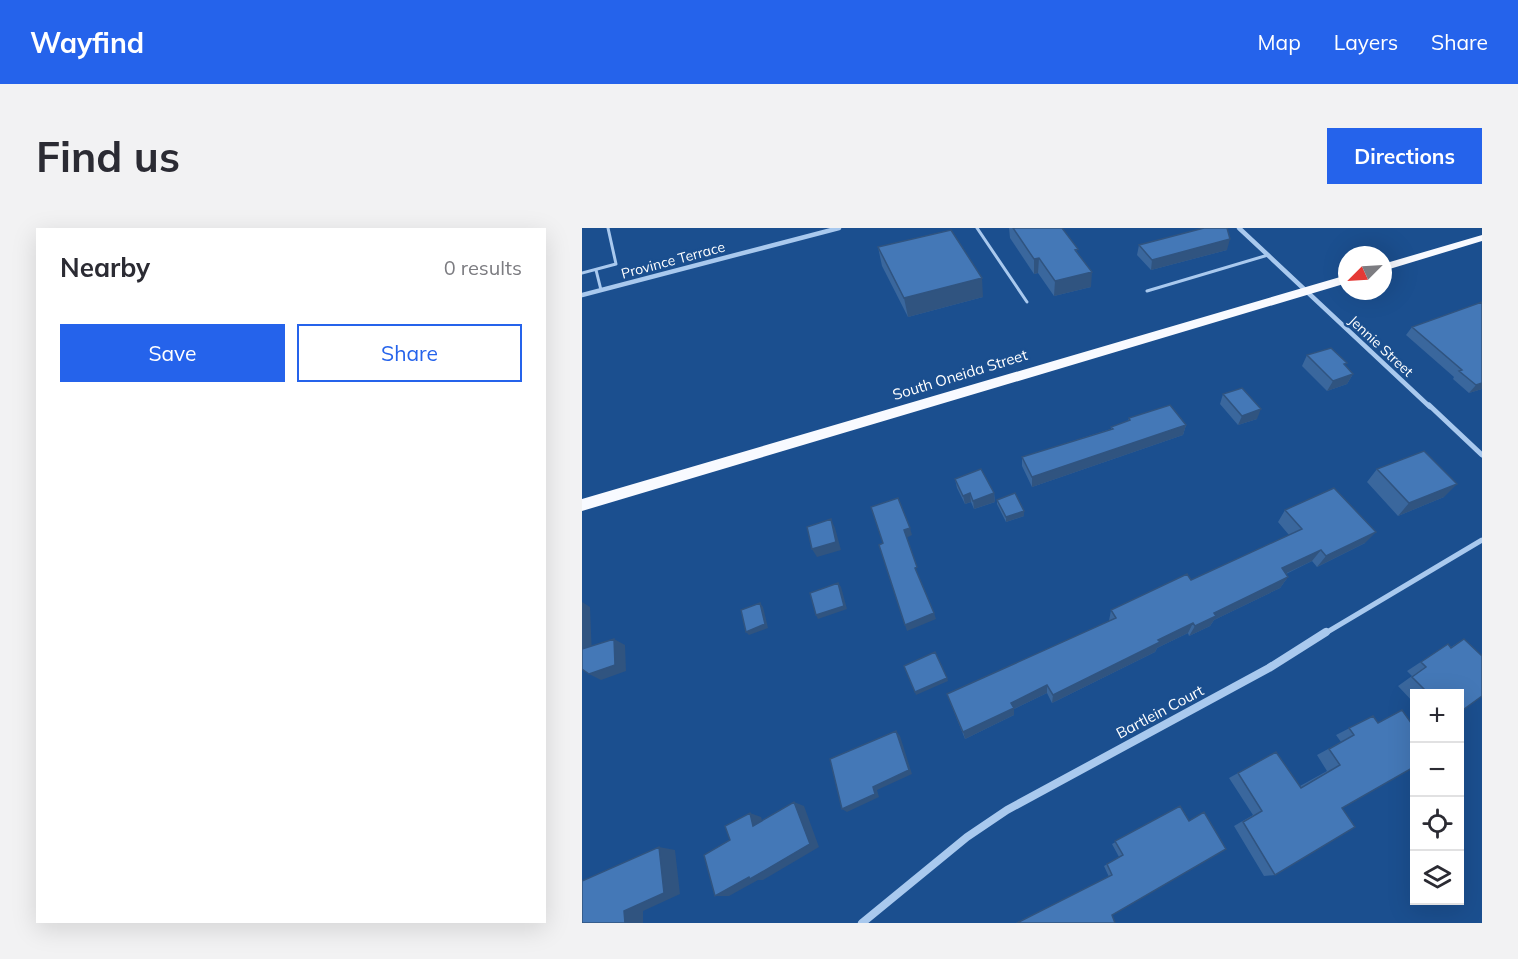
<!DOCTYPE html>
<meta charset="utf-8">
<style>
body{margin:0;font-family:Mulish,sans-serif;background:#f2f2f3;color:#2b2b33}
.controls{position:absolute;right:18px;bottom:18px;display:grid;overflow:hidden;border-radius:0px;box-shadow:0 6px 24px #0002}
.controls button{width:54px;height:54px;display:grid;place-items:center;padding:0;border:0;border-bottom:2px solid #e1e1e2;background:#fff;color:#2b2b33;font:30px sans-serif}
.compass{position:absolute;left:756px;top:18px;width:54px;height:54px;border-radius:50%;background:#fff;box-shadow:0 6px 24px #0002;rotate:246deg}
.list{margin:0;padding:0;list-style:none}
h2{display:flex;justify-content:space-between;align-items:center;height:78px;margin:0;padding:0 24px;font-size:26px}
h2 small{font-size:20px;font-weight:400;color:#7c7c81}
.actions{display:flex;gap:12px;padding:18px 24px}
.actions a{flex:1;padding:14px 0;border:2px solid #2563eb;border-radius:0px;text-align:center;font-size:21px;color:#2563eb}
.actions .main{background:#2563eb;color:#fff}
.icon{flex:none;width:33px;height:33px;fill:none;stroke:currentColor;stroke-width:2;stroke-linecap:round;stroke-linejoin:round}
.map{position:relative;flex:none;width:900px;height:695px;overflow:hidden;border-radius:0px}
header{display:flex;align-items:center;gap:36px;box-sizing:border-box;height:84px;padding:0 30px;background:#2563eb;color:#fff}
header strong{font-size:28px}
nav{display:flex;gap:33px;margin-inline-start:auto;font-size:21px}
.intro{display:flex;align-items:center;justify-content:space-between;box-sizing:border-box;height:144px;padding:0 36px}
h1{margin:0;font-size:42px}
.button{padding:15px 27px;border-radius:0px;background:#2563eb;color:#fff;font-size:21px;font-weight:700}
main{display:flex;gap:36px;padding:0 36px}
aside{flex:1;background:#fff;border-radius:0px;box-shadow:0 6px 24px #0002}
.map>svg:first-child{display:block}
</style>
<header>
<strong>Wayfind</strong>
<nav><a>Map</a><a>Layers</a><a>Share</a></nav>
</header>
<div class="intro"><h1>Find us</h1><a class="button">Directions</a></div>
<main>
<aside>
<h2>Nearby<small>0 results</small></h2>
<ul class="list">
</ul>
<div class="actions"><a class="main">Save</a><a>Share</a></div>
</aside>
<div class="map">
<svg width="900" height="695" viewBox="0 0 900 695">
<rect width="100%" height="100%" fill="#1b4f8f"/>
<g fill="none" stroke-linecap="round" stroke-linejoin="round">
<path stroke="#a9c9ee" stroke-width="3" d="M 395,0 L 445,74
M 14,42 L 19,62
M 0,45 L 34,36 L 26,0
M 565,63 L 686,27"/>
<path stroke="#a9c9ee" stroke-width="4.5" d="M 657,0 L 848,179
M 0,67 L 257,0"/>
<path stroke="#a9c9ee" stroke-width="5" d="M 847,177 L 900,227
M 742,406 L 900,312"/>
<path stroke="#a9c9ee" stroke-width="8" d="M 280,695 L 385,609 L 425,582 L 687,440 L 744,404"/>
<path fill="#f8faff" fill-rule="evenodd" d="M 900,7 L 900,13 L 801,43 L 801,36 Z
M 765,47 L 765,55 L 0,283 L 0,271 Z"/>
</g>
<path fill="#3a679d" d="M 427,0 L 480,0 L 496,25 L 509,59 L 472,68 L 456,45 L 452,46 L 428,10 Z
M 557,17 L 645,22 L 569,42 L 555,27 Z
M 296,19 L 401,69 L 326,89 L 300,38 Z
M 900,74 L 900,161 L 887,165 L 871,151 L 872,149 L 824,107 L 830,99 Z
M 725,127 L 763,138 L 771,146 L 765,156 L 745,163 L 720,138 Z
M 641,166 L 675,191 L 656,197 L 638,176 Z
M 547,190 L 604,197 L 601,207 L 450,259 L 440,238 L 440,229 L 529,201 L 529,199 L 546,193 Z
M 795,241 L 862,269 L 816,288 L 785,254 Z
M 373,251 L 412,265 L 413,274 L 392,281 L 389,274 L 383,276 L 375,260 Z
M 415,272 L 442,283 L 442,288 L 424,294 L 415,276 Z
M 703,282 L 783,315 L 735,339 L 730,333 L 704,346 L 706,349 L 698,360 L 632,392 L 628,398 L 607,408 L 606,405 L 575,420 L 573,424 L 470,475 L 465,465 L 432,481 L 432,487 L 383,511 L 365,466 L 527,393 L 529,382 L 609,352 L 707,307 L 696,294 Z
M 882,411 L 878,465 L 832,465 L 832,475 L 816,458 L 830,448 L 825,443 L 866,416 L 869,419 Z
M 791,488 L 760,580 L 693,647 L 682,648 L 652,598 L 671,587 L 647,550 L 656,545 L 718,558 L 745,543 L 735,527 L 759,514 L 754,507 Z
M 598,578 L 530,687 L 434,695 L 527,649 L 522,638 L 537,629 L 530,616 Z"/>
<path fill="#305480" d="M 648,11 L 645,22 L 569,42 L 570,32 Z
M 457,30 L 456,45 L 452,46 L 452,31 Z
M 510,44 L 509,59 L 472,68 L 473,53 Z
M 400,50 L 401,69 L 326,89 L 322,70 Z
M 771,146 L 765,156 L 745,163 L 751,153 Z
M 900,155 L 900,161 L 887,165 L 894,157 Z
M 679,181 L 675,191 L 656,197 L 660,188 Z
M 604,197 L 601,207 L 450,259 L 450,249 Z
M 875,256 L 862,269 L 816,288 L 827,275 Z
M 388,265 L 389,274 L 383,276 L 381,268 Z
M 412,265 L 413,274 L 392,281 L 391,273 Z
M 442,283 L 442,288 L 424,294 L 424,289 Z
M 249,291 L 253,300 L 259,322 L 235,329 L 230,321 Z
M 328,300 L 330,307 L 324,310 L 322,302 Z
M 794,304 L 783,315 L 735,339 L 744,328 Z
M 739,322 L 730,333 L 692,351 L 700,340 Z
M 706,349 L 698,360 L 632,392 L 628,398 L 607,408 L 613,398 L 632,385 Z
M 256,355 L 259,359 L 265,381 L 236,391 L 234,387 Z
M 0,374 L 8,379 L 10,428 L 0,423 Z
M 178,375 L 181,379 L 186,400 L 167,407 L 164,404 Z
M 352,385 L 354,391 L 325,403 L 323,397 Z
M 611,395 L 606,405 L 575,420 L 573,424 L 470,475 L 471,467 L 576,412 Z
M 32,411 L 43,417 L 44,443 L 19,452 L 7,446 Z
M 365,450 L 366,453 L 334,467 L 333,464 Z
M 465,457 L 465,465 L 432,481 L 432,487 L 383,511 L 381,504 L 429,475 Z
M 314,503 L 318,508 L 330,546 L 295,562 L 297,569 L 265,584 L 260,581 Z
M 212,574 L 222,578 L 237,619 L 181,652 L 176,652 L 147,668 L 133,668 Z
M 168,585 L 179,589 L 183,601 L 171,598 Z
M 77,619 L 93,622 L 98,666 L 61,683 L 61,695 L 43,695 L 42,683 Z"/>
<path fill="#4478b7" stroke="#305480" stroke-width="1.5" d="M 431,0 L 480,0 L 496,21 L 493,22 L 510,44 L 473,53 L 457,30 L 452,31 Z
M 622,0 L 645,0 L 648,11 L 570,32 L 557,17 Z
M 369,2 L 400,50 L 322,70 L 296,19 Z
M 900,74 L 900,155 L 894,157 L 877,143 L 880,142 L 830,99 Z
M 749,120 L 765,135 L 762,136 L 771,146 L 751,153 L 725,127 Z
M 660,160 L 679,181 L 660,188 L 641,166 Z
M 588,177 L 604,197 L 450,249 L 440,229 L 531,201 L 529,199 L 548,192 L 547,190 Z
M 842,223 L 875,256 L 827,275 L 795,241 Z
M 399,241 L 412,265 L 391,273 L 388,265 L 381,268 L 373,251 Z
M 752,260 L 794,304 L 744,328 L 739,322 L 700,340 L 706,349 L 632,385 L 634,388 L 613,398 L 611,395 L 576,412 L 578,414 L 471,467 L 465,457 L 429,475 L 432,480 L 381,504 L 365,466 L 534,390 L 529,382 L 605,346 L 609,352 L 720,301 L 703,282 Z
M 433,265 L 442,283 L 424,289 L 415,272 Z
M 316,270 L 328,300 L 322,302 L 335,339 L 333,340 L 352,385 L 323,397 L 297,317 L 301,315 L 289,279 Z
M 249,291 L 254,314 L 230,321 L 225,299 Z
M 256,355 L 262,378 L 234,387 L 228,365 Z
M 178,375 L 183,396 L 164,404 L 159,382 Z
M 32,411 L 33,437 L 7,446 L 0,441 L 0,421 Z
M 882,411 L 900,428 L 900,468 L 878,484 L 878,465 L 846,465 L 830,449 L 844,439 L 839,434 L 866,416 L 869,420 Z
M 353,424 L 365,450 L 333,464 L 322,438 Z
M 820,482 L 832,499 L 832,539 L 760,580 L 773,599 L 693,647 L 661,594 L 680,583 L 656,545 L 694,524 L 719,560 L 758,537 L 747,521 L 772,507 L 767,500 L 791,488 L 796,495 Z
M 314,503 L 327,542 L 291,559 L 293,566 L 260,581 L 248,531 Z
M 212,574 L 228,616 L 168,651 L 167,649 L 133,668 L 122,627 L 148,612 L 143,598 L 168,585 L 171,598 Z
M 598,578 L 607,593 L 622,584 L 644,621 L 530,687 L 533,695 L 435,695 L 530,647 L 525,636 L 541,627 L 533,613 Z
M 77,619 L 82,665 L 42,683 L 43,695 L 0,695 L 0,653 Z"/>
<g text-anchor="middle" stroke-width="5" stroke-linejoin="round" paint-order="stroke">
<g font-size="14" fill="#fff" stroke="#1b4f8f">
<text transform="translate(91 32) rotate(-15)" y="5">Province Terrace</text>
<text transform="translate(799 118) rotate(43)" y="5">Jennie Street</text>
</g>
<g font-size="15" fill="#fff" stroke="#1b4f8f">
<text transform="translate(378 147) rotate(-17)" y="5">South Oneida Street</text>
<text transform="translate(578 484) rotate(-28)" y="5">Bartlein Court</text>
</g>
</g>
</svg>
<div class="controls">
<button>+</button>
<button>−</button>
<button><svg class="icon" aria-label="locate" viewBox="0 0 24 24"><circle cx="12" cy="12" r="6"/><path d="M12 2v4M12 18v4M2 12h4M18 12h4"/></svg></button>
<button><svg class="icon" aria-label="layers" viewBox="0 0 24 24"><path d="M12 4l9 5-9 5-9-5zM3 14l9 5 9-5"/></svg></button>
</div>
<svg class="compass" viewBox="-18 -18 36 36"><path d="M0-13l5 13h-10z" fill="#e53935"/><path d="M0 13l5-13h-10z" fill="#7c7c81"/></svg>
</div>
</main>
